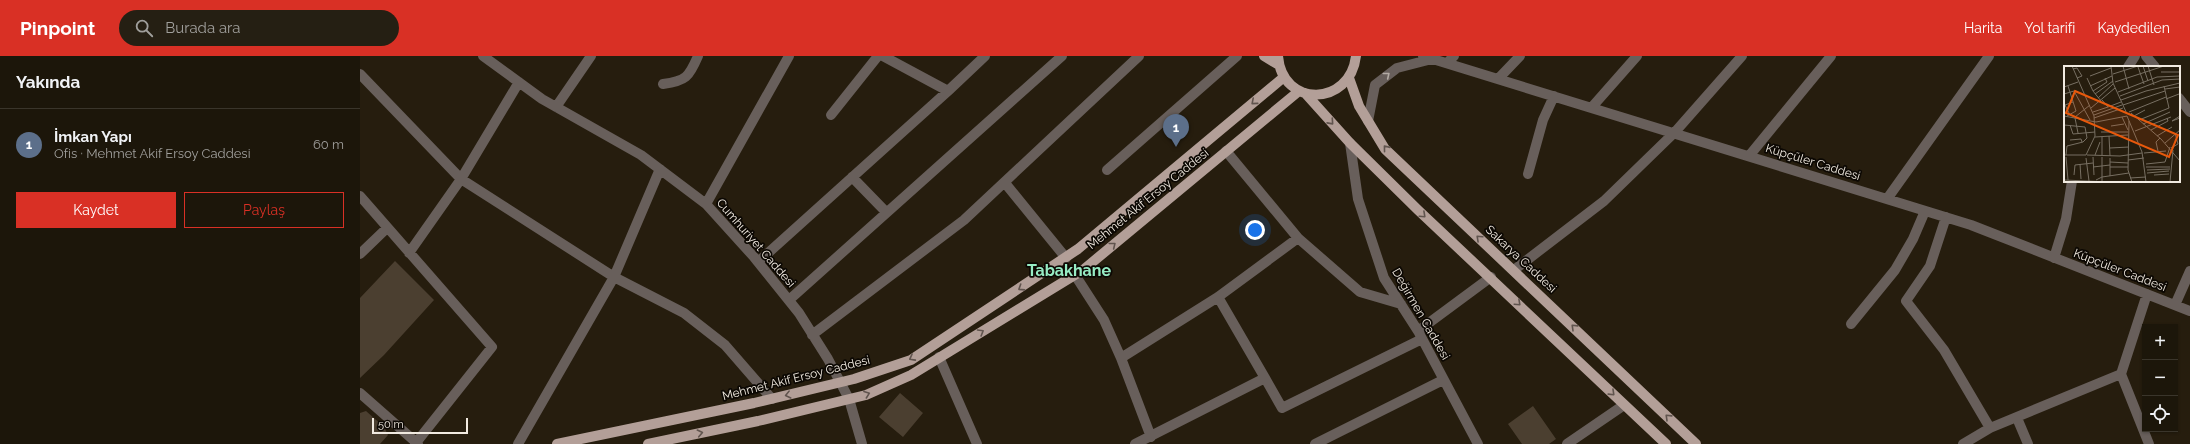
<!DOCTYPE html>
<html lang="tr">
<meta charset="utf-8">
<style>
body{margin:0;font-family:Raleway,sans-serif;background:#251f13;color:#f1f3f6}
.controls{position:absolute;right:12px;bottom:12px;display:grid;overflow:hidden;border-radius:0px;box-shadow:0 1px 3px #0004}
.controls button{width:36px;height:36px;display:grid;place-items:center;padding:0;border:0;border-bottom:1px solid #3a352b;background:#1c160a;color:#f1f3f6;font:20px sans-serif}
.scale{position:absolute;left:12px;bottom:10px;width:96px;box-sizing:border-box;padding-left:4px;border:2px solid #f1eae0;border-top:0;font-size:11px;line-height:14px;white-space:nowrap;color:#f1eae0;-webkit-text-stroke:3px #0c0803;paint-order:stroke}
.you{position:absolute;left:895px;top:174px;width:14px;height:14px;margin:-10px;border:3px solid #fff;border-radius:50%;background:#1a73e8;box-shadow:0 0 0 6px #1a73e833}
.badge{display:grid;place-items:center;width:26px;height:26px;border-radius:50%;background:#d93025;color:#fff;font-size:13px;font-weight:700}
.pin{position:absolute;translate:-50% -33px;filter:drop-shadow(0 1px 2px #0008)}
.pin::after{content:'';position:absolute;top:21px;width:14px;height:12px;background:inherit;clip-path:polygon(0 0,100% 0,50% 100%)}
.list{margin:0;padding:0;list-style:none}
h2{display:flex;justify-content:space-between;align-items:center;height:52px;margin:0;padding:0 16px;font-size:17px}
h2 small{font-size:13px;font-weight:400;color:#a09f9c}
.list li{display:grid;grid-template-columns:26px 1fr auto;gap:12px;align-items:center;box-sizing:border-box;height:72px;padding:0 16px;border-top:1px solid #3a352b}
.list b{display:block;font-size:15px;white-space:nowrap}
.list p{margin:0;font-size:13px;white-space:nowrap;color:#a09f9c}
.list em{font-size:13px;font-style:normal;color:#a09f9c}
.actions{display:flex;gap:8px;padding:12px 16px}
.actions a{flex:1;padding:9px 0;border:1px solid #d93025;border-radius:0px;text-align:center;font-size:14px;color:#d93025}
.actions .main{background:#d93025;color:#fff}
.icon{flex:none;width:22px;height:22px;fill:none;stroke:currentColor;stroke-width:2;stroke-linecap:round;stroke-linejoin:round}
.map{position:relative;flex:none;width:1830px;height:388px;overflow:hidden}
header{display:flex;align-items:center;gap:24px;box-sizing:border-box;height:56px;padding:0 20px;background:#d93025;color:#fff}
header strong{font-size:19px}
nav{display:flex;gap:22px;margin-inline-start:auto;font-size:14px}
.search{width:280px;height:36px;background:#251f13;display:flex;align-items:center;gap:10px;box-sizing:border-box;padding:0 14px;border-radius:22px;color:#a09f9c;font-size:15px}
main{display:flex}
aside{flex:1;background:#1c160a}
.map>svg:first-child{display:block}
</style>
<header>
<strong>Pinpoint</strong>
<div class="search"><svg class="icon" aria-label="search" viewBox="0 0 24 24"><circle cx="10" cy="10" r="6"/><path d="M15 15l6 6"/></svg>Burada ara</div>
<nav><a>Harita</a><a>Yol tarifi</a><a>Kaydedilen</a></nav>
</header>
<main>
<aside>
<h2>Yakında<small></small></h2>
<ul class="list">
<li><span class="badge" style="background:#5c6f8a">1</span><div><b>İmkan Yapı</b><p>Ofis · Mehmet Akif Ersoy Caddesi</p></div><em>60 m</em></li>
</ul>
<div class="actions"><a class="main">Kaydet</a><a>Paylaş</a></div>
</aside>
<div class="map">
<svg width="1830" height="388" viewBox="0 0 1830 388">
<rect width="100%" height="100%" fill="#261d0e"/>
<path fill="#4b3f30" d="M 35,205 L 74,244 L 24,299 L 0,322 L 0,242 Z
M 540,337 L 563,357 L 543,381 L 519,361 Z
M 1173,350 L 1196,383 L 1189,388 L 1162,388 L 1148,368 Z
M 6,355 L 24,371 L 28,379 L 20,388 L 0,388 L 0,357 Z"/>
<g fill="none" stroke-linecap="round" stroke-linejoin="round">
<path stroke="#685f5b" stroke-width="10" d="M 123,0 L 182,43 L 281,99 L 346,148 L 394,201 L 439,257 L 468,303 L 489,343 L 502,388
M 523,0 L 588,35 L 625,0
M 1063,0 L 1611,169 L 1830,255
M 1786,0 L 1795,11
M 1087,7 L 1094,0
M 1768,11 L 1775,0
M 0,18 L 101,123 L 254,221 L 324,257 L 365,289 L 412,343
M 1138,23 L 1160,0
M 303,28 C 326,25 329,21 338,0
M 1819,42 L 1830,56
M 196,51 L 231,0
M 1232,51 L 1277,0
M 471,59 L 518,0
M 1008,65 L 1015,29 L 1037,12 L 1072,3
M 990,87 L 998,143 L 1024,222 L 1058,275 L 1118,388
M 866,95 L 938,182 L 1000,236 L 1041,248
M 1389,100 L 1471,0
M 747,114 L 877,0
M 1168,118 L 1183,64 L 1194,40
M 492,121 L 526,156
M 645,127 L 706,202
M 0,140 L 132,291 L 55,388
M 1527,143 L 1629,0
M 346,148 L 429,0
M 1586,161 L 1570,210 L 1546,245 L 1584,294 L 1630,372
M 49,197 L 101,123 L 159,26
M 0,198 L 27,172
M 1694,202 L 1706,163 L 1712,125
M 398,206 L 588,35
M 1154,214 L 1244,145 L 1315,76 L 1382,0
M 715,219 L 744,264 L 761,302 L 791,381
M 1787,238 L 1761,318 L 1789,388
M 858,241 L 905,322
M 429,244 L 702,0
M 1815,249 L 1830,215
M 1491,268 L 1535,214 L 1553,183 L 1565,155
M 1058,275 L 1131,221
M 452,279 L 604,164 L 779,0
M 579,301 L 617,388
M 761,302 L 858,241 L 938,182
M 0,337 L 58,388
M 1657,362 L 1668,388
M 158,388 L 254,221 L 300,113
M 775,388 L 905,322 L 922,352 L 1062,283
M 955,388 L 1083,324
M 1207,388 L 1264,349
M 1603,388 L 1630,372 L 1761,318"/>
<path stroke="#b39f98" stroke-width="10" d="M 904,0 L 919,9
M 918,0 C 922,52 990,51 996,0
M 989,22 L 999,50 L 1025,93 L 1336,388
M 945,37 L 990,87 L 1058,154 L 1306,388
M 197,388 L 394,347 L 494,323 L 551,304 L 718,193 L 924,21
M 288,388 L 398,365 L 506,339 L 551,319 L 723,214 L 939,35"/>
</g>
<defs><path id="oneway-chevron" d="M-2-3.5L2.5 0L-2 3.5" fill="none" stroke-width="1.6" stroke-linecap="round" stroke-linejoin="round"/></defs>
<use stroke="#b3aba4" href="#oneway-chevron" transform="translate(1027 19) rotate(-39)"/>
<g stroke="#60544e">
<use href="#oneway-chevron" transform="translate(894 46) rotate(139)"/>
<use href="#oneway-chevron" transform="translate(971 66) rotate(48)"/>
<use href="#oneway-chevron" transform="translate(1026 92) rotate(-129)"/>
<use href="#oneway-chevron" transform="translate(1063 159) rotate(43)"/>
<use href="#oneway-chevron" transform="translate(1119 182) rotate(-137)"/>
<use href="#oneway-chevron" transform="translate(753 189) rotate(-39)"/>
<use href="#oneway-chevron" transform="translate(661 232) rotate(147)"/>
<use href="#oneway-chevron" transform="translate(1158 247) rotate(43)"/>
<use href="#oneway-chevron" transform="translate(1214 271) rotate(-136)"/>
<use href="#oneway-chevron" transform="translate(621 276) rotate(-31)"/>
<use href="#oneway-chevron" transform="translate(552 302) rotate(152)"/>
<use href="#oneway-chevron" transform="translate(1252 337) rotate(44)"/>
<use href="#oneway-chevron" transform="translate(507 338) rotate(-20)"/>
<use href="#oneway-chevron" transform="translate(428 339) rotate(166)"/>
<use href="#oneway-chevron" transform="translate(1308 361) rotate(-136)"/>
<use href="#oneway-chevron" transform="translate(340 377) rotate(-12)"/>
</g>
<g text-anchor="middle" stroke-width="3.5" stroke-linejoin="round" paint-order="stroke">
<g font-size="12" fill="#f1eae0" stroke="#0c0803">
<text transform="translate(1453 106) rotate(17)" y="4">Küpçüler Caddesi</text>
<text transform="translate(788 143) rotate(-39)" y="4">Mehmet Akif Ersoy Caddesi</text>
<text transform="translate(396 187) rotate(49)" y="4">Cumhuriyet Caddesi</text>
<text transform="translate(1161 203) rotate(43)" y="4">Sakarya Caddesi</text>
<text transform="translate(1760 214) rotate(21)" y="4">Küpçüler Caddesi</text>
<text transform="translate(1061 258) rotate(60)" y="4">Değirmen Caddesi</text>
<text transform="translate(436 322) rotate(-14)" y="4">Mehmet Akif Ersoy Caddesi</text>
</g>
<g font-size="16" font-weight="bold" fill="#97ecc4" stroke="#0c0803">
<text x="709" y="220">Tabakhane</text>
</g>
</g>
<g transform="translate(1704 10)">
<rect width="116" height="116" fill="#261d0e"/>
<path fill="none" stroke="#776f62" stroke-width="1" d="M 8,0 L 30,50 L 31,70 L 22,89M 47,0 L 49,17 L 63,48M 59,0 L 65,23M 79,0 L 84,15M 84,0 L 90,19M 74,1 L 80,18M 9,3 L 13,2 L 18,10 L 13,12M 97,6 L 116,6M 49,8 L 74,0M 26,10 L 47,2M 23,12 L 29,25 L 37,35M 51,16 L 100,0M 26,20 L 48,10M 0,21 L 14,16M 101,23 L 116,21M 29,25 L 43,16 L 41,12M 54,26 L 93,11 L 116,10M 0,28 L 10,25 L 26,54M 31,28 L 49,15M 56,30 L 98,14 L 116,13M 34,32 L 49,18M 102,33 L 115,28M 38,34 L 44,41 L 57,36M 57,34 L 82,25 L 116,17M 59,39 L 101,25M 27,42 L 51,22M 29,46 L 44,41M 65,46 L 102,31M 67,47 L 97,73 L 116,95M 6,49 L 1,39 L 9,36M 30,49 L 58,39M 0,50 L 32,56 L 63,50M 3,50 L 12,45 L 4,20M 63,50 L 78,86 L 82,116M 70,50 L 81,44M 116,50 L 108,55 L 116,52M 11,51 L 26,39M 58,51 L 64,64M 11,52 L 14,67M 30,52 L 59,42M 75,54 L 105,42 L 100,20M 65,55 L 64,104 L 68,116M 79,58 L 106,46M 0,59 L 21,61 L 23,72 L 19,76 L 3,80 L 2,89M 6,59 L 9,68 L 31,66M 47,60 L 60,58M 87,64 L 104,55 L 103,52M 71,65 L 107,51M 37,66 L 64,66M 45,70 L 46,90M 93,70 L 108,61M 31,71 L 64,69M 38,71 L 38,90M 6,74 L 17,73 L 18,76M 101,77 L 116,64M 46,82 L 65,81M 107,82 L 114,78 L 111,67M 94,85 L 92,76 L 96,72M 80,87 L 102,85M 0,89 L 22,89M 23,89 L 56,90 L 78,87M 31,89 L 36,76M 2,91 L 4,114M 29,91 L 30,109M 38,91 L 38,115M 22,92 L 25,115M 64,94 L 80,92M 46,96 L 64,97M 16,98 L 17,113M 82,98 L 101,96 L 106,81M 29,101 L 46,99M 46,101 L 64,101M 82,101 L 106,101M 83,104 L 106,103M 83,107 L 105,105M 10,109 L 11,99 L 29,97M 90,109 L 105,108M 46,110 L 46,92M 66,112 L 82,111M 0,114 L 46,116M 32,114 L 38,111 L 65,107M 106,116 L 109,84"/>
<path fill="#e8590c" fill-opacity="0.15" stroke="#e8590c" stroke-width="2" d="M 11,25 L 114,69 L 105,91 L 2,47 Z"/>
<rect width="116" height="116" fill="none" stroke="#f1eae0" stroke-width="2"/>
</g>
</svg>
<div class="controls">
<button>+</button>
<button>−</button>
<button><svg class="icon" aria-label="locate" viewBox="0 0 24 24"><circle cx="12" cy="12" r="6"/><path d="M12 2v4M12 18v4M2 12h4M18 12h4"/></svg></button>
</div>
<div class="scale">50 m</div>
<div class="you"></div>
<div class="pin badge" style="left:816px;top:91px;background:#5c6f8a">1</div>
</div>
</main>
